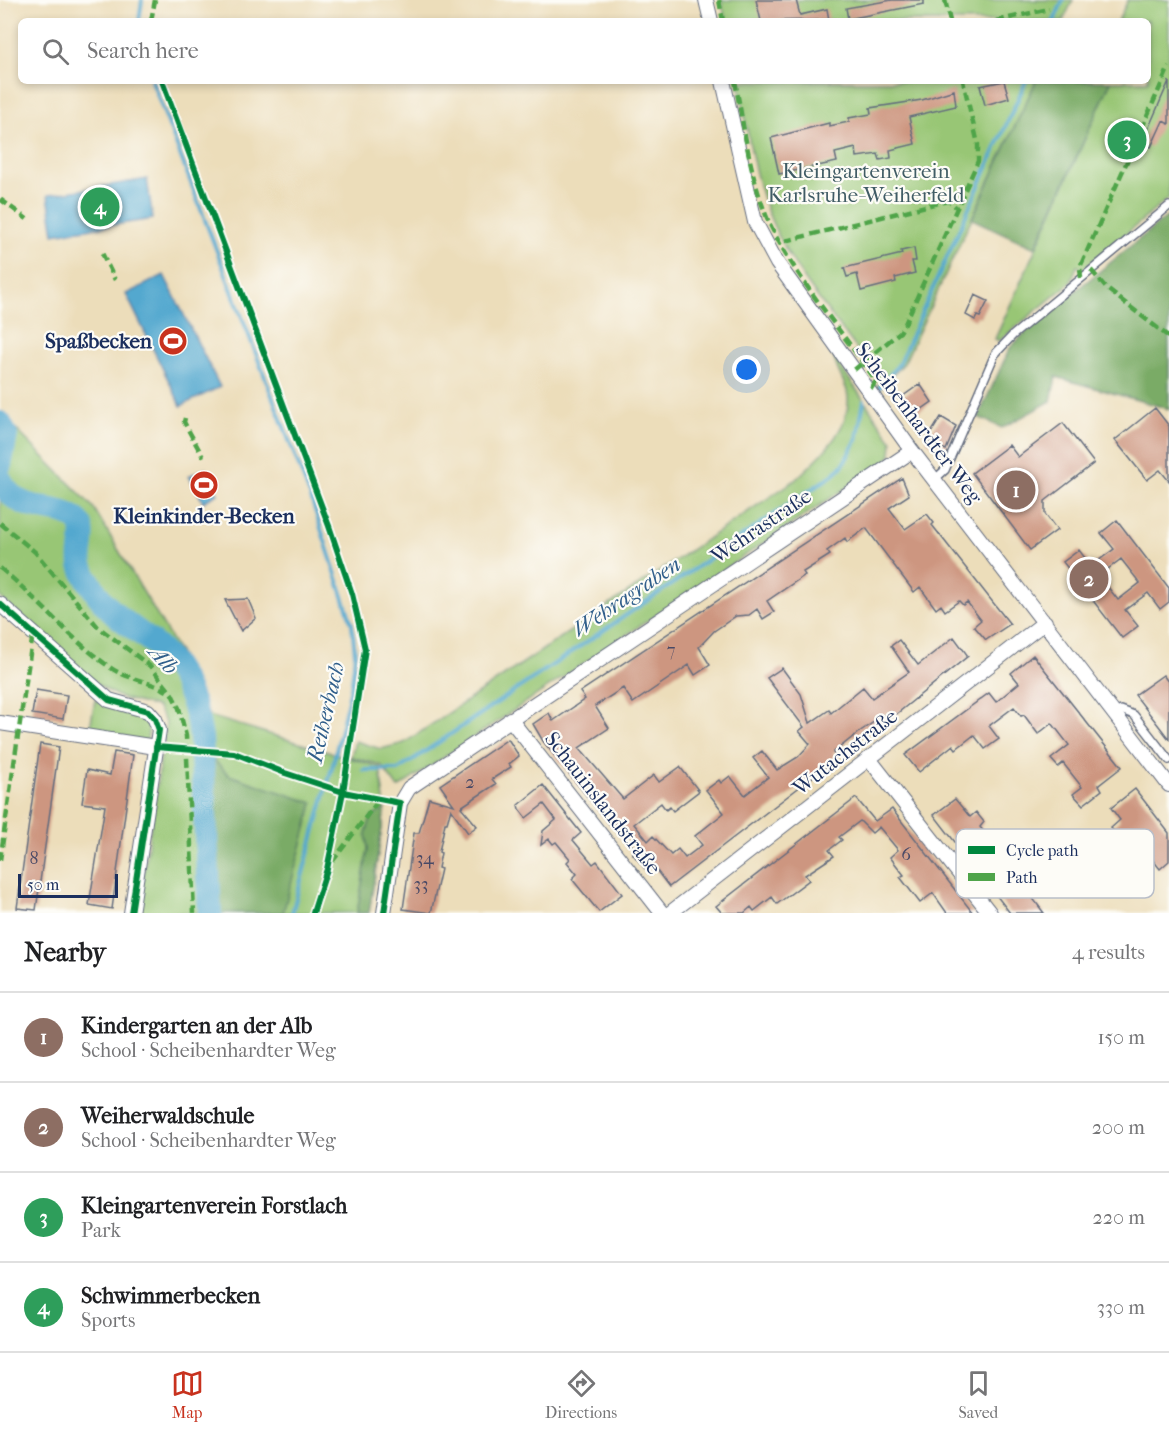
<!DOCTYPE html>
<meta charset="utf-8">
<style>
body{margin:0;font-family:"IM FELL French Canon",serif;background:#f2f2f2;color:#202124}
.scale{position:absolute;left:18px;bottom:15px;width:100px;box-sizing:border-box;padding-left:6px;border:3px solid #1b2f5e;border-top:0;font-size:16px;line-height:21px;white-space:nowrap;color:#1b2f5e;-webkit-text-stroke:4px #fdfcf7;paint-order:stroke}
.you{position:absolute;left:747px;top:370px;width:21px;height:21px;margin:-15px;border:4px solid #fff;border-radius:50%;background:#1a73e8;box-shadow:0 0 0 9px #1a73e833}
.badge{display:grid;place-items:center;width:39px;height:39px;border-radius:50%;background:#c8321e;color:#fff;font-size:20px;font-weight:700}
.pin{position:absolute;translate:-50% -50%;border:3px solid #fff;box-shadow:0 2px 6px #0006}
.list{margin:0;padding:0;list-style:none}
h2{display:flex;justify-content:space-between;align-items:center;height:78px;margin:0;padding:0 24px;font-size:26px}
h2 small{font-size:20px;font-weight:400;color:#757577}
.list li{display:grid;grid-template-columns:39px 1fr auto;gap:18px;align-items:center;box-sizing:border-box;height:90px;padding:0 24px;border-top:2px solid #e0e0e0}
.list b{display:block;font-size:22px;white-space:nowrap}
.list p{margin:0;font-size:20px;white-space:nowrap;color:#757577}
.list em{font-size:20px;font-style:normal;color:#757577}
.icon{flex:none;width:33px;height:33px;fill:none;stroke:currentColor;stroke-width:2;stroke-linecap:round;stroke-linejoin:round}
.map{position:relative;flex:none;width:1169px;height:913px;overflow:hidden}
.search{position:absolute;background:#fff;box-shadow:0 3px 9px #0003;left:18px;right:18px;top:18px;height:66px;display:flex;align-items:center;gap:15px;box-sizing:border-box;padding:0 21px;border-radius:9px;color:#757577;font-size:22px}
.sheet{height:438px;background:#fff}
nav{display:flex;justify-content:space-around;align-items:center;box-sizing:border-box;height:84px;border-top:2px solid #e0e0e0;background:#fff;font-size:16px;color:#757577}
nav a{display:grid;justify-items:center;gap:3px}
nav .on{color:#c8321e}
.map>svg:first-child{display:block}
</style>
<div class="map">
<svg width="1169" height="913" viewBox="0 0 1169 913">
<rect width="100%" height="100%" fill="#fdfcf7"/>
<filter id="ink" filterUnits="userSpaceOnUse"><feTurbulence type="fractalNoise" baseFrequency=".0167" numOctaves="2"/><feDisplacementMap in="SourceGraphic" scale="12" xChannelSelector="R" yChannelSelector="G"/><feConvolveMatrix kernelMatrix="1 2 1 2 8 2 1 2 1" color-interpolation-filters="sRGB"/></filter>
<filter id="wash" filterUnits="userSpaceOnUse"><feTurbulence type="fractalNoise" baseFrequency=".008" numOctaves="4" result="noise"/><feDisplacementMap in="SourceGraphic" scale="24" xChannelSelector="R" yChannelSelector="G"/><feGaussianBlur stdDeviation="1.35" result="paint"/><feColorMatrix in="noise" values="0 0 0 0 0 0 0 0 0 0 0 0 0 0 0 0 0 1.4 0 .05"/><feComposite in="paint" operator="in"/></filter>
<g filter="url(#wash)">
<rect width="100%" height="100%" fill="#ecddba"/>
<path fill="#98c675" stroke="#5a7a6a" stroke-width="1.5" d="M 721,0 L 1073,0 L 1063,21 L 726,21 Z
M 1128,0 L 1169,0 L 1169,198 L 1084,269 L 1077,266 L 1071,282 L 999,341 L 995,339 L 1111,81 L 1148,81 L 1148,21 L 1118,21 Z
M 742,81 L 1036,81 L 904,363 L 880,389 L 877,386 L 880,381 C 847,332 794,275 772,222 C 753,180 748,129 739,84 Z
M 834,357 L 892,441 L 891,455 L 886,461 L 398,788 L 381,765 L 351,757 L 355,741 L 381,749 L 404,743 L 795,480 C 818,458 855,427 847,391 C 844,380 835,368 834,357 Z
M 0,413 L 93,507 L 179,652 L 209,716 L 380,767 L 385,808 L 369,913 L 138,913 L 166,723 L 157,707 L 121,698 L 98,685 L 0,597 Z
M 95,700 L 142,711 L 150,718 L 147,742 L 89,733 Z"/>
<path fill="#7aab66" stroke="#4a6d62" stroke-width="1.5" d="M 1036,81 L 1111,81 L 1035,248 L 972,219 Z
M 1169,215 L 1169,409 L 1056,377 L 1051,401 L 1002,428 L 978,417 L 1010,348 L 1032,326 Z
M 204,756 L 210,756 L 229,775 L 313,803 L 283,913 L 215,913 L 212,807 Z
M 385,808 L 369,913 L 357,913 L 368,849 L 366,833 L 371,818 Z"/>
<path fill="#53a8cf" stroke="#376c96" stroke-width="1.5" d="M 147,179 L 153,219 L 54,234 L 48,195 Z
M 164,275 L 220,387 L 181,406 L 126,294 Z
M 205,468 L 218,494 L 203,502 L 189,476 Z"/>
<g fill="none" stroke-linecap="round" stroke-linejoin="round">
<path stroke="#53a8cf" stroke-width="4" d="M 139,21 L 142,0
M 1054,21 L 1063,0
M 152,81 L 311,498 L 352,624 L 355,654 L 352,683 L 333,764 L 292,913
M 879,388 L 899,364 L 1026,81
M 364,770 L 398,770 L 834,474 L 843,465 L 857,439 L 864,401"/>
<path stroke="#53a8cf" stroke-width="24" d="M 0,423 L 6,435 L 0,465
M 0,480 C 19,518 60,502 78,521 C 88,530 78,552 81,565 C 83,573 89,582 94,589 C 107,611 128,624 148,639 C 180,663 195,699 201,737 L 210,913"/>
</g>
<g id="blocks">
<path fill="#cd9680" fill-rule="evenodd" d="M 756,0 L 796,0 L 800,15 L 827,9 L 829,20 L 761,21 Z
M 892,0 L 924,0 L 924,4 L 848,19 L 846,8 Z
M 1004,81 L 1009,98 L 985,105 L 980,86 Z
M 1169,81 L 1169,124 L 1163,121 L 1151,147 L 1142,143 Z
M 954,90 L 956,106 L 909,117 L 915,144 L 890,150 L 891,158 L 880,160 L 878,154 L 857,157 L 856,148 L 835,153 L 837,162 L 779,174 L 771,138 L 829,123 L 829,126 L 849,122 L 849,118 L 871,114 L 870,108 L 922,100 Z
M 914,248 L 916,261 L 912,261 L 915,273 L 895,278 L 896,282 L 861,291 L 857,274 L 847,277 L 844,268 L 902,254 L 901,251 Z
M 975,295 L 988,301 L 980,317 L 977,316 L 975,320 L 966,315 Z
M 920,384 L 932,402 L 912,416 L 899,399 Z
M 1155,408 L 1169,426 L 1169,481 L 1160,470 L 1147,480 L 1115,440 Z
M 941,417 L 956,426 L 946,450 L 926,441 Z
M 1063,423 L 1094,463 L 1045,501 L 1045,514 L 1057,530 L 1030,550 L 972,473 L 1009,445 L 1018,457 Z
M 902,478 L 909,495 L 889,508 L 905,529 L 927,514 L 934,523 L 932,525 L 1010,624 L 986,640 L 974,626 L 981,620 L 967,602 L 963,605 L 959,601 L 945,611 L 941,605 L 936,609 L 920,587 L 914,592 L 866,528 L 847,542 L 845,538 L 827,551 L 830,555 L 803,572 L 805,575 L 767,601 L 774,612 L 763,619 L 757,609 L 749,615 L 736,616 L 714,631 L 699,647 L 710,665 L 695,675 L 689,665 L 633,703 L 623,688 L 595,706 L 609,728 L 579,748 L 623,799 L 654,775 L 659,782 L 680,767 L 699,791 L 673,811 L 670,807 L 666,810 L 661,803 L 634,824 L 648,841 L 653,836 L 671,855 L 678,849 L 685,858 L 702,845 L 695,836 L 724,813 L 706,790 L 719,780 L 721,783 L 730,776 L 745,795 L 768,777 L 753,758 L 762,751 L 777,770 L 798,757 L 810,744 L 799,731 L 804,727 L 767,678 L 782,668 L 801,694 L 810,723 L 829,710 L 831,713 L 863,687 L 872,698 L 909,672 L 891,646 L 899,640 L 918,665 L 954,637 L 968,656 L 894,716 L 890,711 L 859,732 L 833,753 L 836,757 L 827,766 L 669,887 L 651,863 L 645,869 L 632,853 L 636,850 L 615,824 L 611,826 L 543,741 L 533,724 L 549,713 L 553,721 L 585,699 L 580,692 Z
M 1117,520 L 1169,588 L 1169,602 L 1160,609 L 1148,593 L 1125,610 L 1138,626 L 1122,638 L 1063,562 L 1079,550 L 1091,566 L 1114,549 L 1101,533 ZM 1121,559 L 1140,583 L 1118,600 L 1099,576 Z
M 248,599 L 256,618 L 241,631 L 225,600 Z
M 1033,655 L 1122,767 L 1099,785 L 1102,790 L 1083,805 L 1073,794 L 1082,787 L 1063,763 L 1058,767 L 1051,759 L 1069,745 L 1052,723 L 1038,734 L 1024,715 L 1021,716 L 1014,707 L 989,726 L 999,739 L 985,749 L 974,735 L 956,749 L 953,745 L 919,772 L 905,755 L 989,693 L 996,702 L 1019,683 L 1011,673 Z
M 1163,675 L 1169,683 L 1169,739 L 1135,695 Z
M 36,690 L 67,695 L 63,719 L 32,714 Z
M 508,739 L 519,756 L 509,764 L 511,767 L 492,779 L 496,784 L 461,807 L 477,826 L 468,833 L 451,809 L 447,823 L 445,823 L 439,852 L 441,853 L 438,868 L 441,869 L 431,913 L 403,909 L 414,833 L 419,833 L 429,798 L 454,805 L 440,785 Z
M 40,744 L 59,747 L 36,910 L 17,908 Z
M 114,752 L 133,755 L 112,909 L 89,905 L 105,806 L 82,803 L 87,770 L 110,775 Z
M 543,785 L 581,833 L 573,840 L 593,864 L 597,861 L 622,894 L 599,912 L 572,879 L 577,874 L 567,862 L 570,859 L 556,842 L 553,844 L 549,839 L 541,845 L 543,831 L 556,820 L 544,804 L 526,818 L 519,809 L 518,805 Z
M 1135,789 L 1169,833 L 1169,861 L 1160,869 L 1141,845 L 1124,858 L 1139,878 L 1144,874 L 1151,883 L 1135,895 L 1121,876 L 1114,881 L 1107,872 L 1113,867 L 1108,860 L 1114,856 L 1111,853 L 1124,844 L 1111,828 L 1120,820 L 1111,808 Z
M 856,798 L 875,821 L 892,809 L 973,913 L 947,913 L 933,893 L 920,903 L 900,877 L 904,875 L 890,857 L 898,850 L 879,827 L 872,833 L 860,821 L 839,837 L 842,840 L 829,850 L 834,856 L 805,875 L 809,880 L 777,904 L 772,897 L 754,911 L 751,907 L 744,913 L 722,913 L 716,906 Z
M 955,799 L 970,817 L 976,812 L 984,822 L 980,827 L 1000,851 L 1003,848 L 1012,859 L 1007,864 L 1044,913 L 1010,913 L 934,815 Z"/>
</g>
</g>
<g filter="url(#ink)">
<use href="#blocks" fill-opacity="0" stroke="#646c7e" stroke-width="1.5"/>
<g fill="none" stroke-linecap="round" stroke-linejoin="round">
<g stroke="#646c7e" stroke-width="10">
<path id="lane" d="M 934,480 L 945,470 L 995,354 L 1013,335 L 1169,206
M 1114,714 L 1121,710 L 1134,715 L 1169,760"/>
</g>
<g stroke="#646c7e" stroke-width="16">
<path id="street" d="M 706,0 L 711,21
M 723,81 L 755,222 L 777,263 L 912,451 L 1169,785
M 0,604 L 109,700 L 148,711 L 155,719 L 159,730 L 131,913
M 510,719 L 662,913
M 0,723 L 156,747
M 870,760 L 990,913
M 384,913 L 400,803 L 409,788 L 912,451
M 670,913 L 1045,622"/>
</g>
<use href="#lane" stroke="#fff" stroke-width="7"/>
<use href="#street" stroke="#fff" stroke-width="14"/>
<path stroke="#4fa44a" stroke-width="4.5" stroke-dasharray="9 4.5" stroke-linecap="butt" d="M 719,0 L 723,21
M 945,0 L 950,21
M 151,21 L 155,0
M 996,21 L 1049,9
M 735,81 C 744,127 750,177 768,220 C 792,274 842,331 876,381 L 869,392
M 0,199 L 27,219
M 785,241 L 934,204 L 949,201 L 957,208
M 102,253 L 115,280
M 1091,270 L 1107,289 L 1169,337
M 1081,278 L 1080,267 L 1169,67
M 854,370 L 900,332 L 905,324 L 978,161 L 978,144 L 963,81
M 185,418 L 184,422 L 203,457
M 0,523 L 35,552 L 98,627 L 150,666 L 172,694 L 179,708 L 186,736 L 194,913
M 0,568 C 39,599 69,639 111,668 C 127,679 149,681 167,691
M 0,860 L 33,633
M 332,862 L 378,801"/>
<g stroke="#fdfcf7" stroke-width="10">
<path id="cycleway" d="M 162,81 L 329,526 L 352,594 L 365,649 L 343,792 L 327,869 L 313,913
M 0,604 L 109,700 L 148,711 L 155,719 L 159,730 L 131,913
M 156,747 L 234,753 L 285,773 L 343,792 L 400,803 L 384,913"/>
</g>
<use href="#cycleway" stroke="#00873e" stroke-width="6"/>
</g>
</g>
<defs>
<g id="stadium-disc" transform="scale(1.5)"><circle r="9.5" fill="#c8321e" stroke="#fdfcf7"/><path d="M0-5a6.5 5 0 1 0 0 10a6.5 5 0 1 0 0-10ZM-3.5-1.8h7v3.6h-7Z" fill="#fff"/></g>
</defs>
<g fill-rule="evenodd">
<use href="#stadium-disc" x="173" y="341"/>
<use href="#stadium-disc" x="204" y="485"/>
</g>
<g text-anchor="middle" stroke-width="4.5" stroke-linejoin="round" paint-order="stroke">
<g font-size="18" fill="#484966">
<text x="671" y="656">7</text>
<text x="470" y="788">2</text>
<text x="906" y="860">6</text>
<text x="34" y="864">8</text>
<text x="425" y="864">34</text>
<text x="421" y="890">33</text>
</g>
<g font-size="21" fill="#405c65" stroke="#fdfcf7">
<text x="866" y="178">Kleingartenverein<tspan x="866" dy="24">Karlsruhe-Weiherfeld</tspan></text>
</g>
<g font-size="21" font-weight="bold" fill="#1b2f5e" stroke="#fdfcf7" text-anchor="end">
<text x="152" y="348">Spaßbecken</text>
<text x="204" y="523" text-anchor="middle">Kleinkinder-Becken</text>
</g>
<g font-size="21" fill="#1b2f5e" stroke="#fdfcf7">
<text transform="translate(919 423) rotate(53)" y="7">Scheibenhardter Weg</text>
<text transform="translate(761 526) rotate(-34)" y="7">Wehrastraße</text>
<text transform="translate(845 752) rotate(-38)" y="7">Wutachstraße</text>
<text transform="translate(603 803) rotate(52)" y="7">Schauinslandstraße</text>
</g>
<g font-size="22" font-style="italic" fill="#315f8b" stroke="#fdfcf7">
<text transform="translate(626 596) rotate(-34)" y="8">Wehragraben</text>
<text transform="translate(164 659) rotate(49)" y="8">Alb</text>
<text transform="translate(325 712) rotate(-77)" y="8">Reiherbach</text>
</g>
</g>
<rect x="956" y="829" width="198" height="69" rx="9" fill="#fdfcf7" stroke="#b9bec9" stroke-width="1.5"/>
<rect x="968" y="846" width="27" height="8" fill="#00873e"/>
<rect x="968" y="873" width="27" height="8" fill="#4fa44a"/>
<g font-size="16" fill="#1b2f5e">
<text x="1006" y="856">Cycle path</text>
<text x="1006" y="883">Path</text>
</g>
</svg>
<div class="scale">50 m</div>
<div class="you"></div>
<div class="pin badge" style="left:1016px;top:490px;background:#8d6e63">1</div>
<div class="pin badge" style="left:1089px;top:579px;background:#8d6e63">2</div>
<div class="pin badge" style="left:1127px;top:140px;background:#2e9e5b">3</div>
<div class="pin badge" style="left:100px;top:207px;background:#2e9e5b">4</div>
<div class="search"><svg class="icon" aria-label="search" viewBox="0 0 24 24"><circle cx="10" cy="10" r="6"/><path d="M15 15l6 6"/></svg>Search here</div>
</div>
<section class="sheet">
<h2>Nearby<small>4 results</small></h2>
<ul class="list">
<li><span class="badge" style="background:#8d6e63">1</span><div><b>Kindergarten an der Alb</b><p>School · Scheibenhardter Weg</p></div><em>150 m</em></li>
<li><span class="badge" style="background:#8d6e63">2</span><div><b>Weiherwaldschule</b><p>School · Scheibenhardter Weg</p></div><em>200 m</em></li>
<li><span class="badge" style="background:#2e9e5b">3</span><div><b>Kleingartenverein Forstlach</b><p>Park</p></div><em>220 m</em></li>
<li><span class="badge" style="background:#2e9e5b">4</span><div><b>Schwimmerbecken</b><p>Sports</p></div><em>330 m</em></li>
</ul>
</section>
<nav>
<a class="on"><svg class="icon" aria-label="map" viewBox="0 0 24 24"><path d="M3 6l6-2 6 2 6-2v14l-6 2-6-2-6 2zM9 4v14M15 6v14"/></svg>Map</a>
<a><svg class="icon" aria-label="directions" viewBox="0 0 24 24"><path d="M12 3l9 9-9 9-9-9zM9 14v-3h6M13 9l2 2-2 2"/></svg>Directions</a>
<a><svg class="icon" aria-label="saved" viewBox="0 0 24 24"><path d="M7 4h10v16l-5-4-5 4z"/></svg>Saved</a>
</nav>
